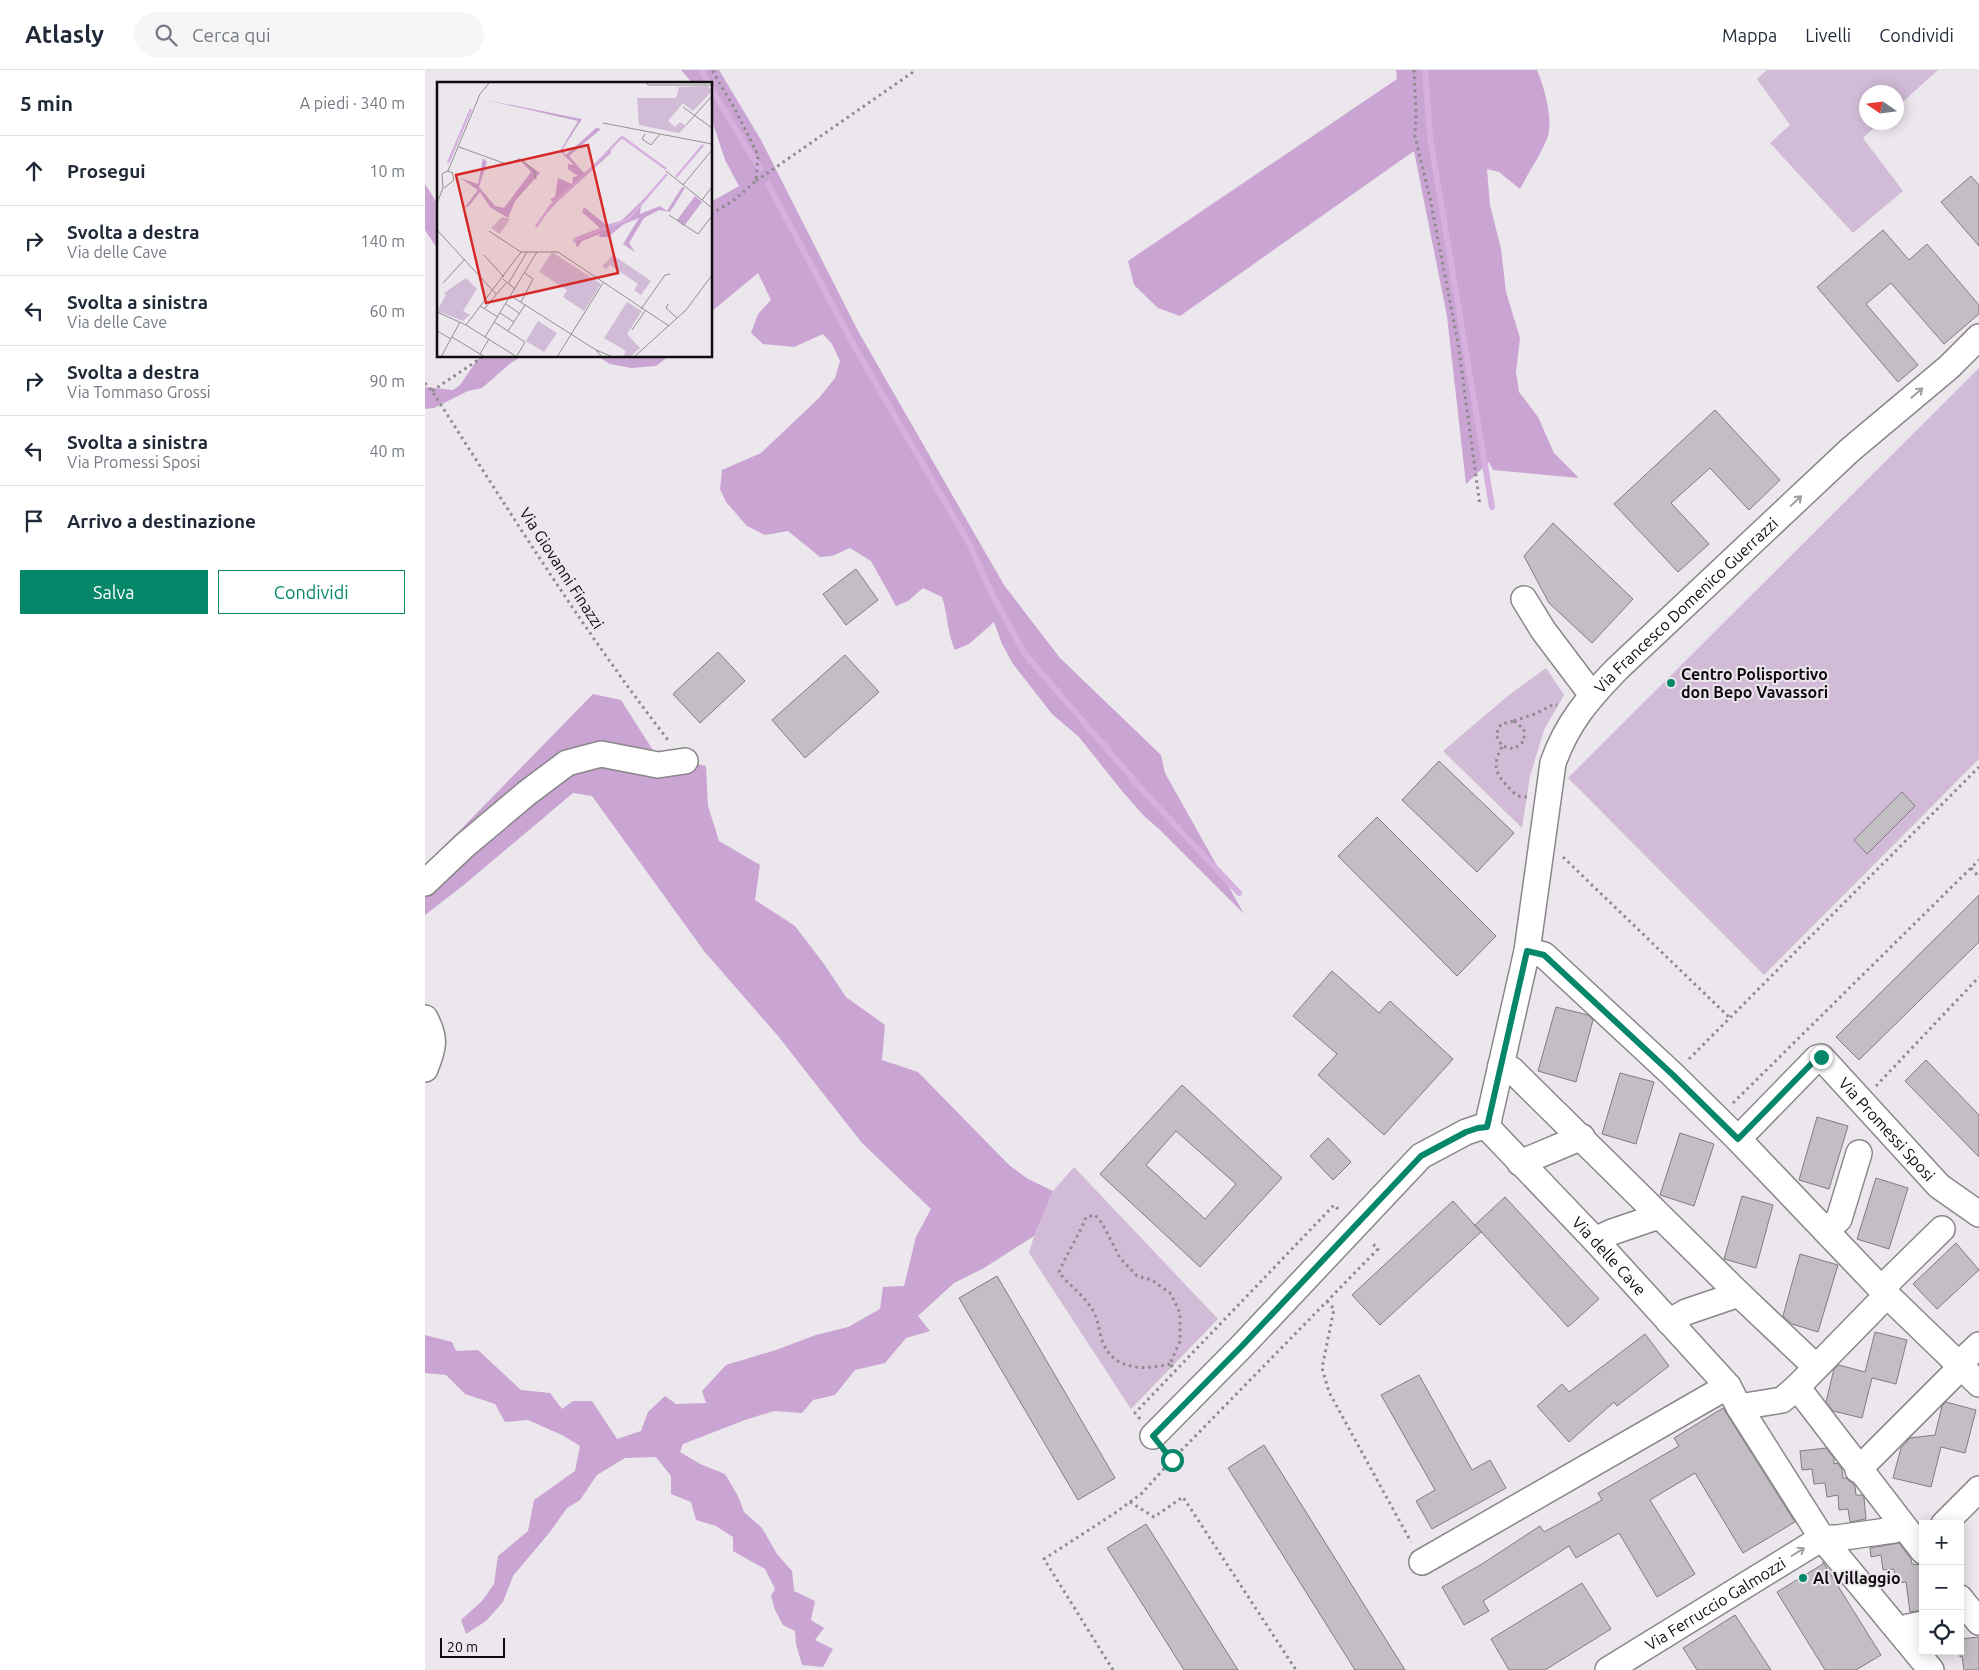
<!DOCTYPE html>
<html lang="it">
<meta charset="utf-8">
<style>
body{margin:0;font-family:Ubuntu,sans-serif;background:#f6f6f7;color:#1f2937}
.controls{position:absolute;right:15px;bottom:15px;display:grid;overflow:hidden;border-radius:0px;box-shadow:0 2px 12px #0003}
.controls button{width:45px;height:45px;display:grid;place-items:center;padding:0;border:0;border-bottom:1px solid #e0e1e3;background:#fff;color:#1f2937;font:25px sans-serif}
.compass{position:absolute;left:1434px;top:15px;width:45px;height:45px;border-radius:50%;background:#fff;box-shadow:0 2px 12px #0003;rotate:283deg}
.scale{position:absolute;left:15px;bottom:12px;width:65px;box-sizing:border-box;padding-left:5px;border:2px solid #0e0c0e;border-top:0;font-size:14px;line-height:18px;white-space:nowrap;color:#0e0c0e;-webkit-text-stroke:4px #ebe7ec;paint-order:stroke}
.stop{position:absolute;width:15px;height:15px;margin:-11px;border:4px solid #07876a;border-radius:50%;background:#fff}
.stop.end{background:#07876a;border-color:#fff;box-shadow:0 1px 5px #0008}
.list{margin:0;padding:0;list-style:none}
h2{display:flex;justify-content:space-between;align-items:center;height:65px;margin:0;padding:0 20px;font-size:21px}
h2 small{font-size:16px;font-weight:400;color:#747a83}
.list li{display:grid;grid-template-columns:32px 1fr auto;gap:15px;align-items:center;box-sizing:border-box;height:70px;padding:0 20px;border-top:1px solid #e0e1e3}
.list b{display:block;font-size:19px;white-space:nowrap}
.list p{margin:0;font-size:16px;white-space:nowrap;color:#747a83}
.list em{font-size:16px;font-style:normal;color:#747a83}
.actions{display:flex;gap:10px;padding:15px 20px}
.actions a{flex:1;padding:11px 0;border:1px solid #07876a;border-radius:0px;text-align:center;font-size:18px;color:#07876a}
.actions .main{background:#07876a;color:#fff}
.icon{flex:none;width:28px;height:28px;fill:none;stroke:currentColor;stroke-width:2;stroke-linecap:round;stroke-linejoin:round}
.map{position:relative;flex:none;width:1554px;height:1600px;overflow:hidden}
header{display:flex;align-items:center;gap:30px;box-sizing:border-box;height:70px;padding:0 25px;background:#fff;border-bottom:1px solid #e0e1e3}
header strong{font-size:24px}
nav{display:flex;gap:28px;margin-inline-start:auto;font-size:18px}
.search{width:350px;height:45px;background:#f6f6f7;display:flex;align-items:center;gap:12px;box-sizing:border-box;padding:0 18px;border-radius:28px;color:#747a83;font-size:19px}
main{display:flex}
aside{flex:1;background:#fff}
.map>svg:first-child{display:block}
</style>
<header>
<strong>Atlasly</strong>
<div class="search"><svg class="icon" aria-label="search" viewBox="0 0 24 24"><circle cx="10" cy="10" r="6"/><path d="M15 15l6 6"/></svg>Cerca qui</div>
<nav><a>Mappa</a><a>Livelli</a><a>Condividi</a></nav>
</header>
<main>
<aside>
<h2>5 min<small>A piedi · 340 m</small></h2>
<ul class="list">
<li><svg class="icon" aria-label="ahead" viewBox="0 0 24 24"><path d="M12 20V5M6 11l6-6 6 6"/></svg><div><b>Prosegui</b></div><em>10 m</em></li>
<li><svg class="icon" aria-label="right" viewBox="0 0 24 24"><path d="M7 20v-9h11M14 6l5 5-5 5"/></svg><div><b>Svolta a destra</b><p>Via delle Cave</p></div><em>140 m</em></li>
<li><svg class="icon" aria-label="left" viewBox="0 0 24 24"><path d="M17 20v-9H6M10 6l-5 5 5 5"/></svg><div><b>Svolta a sinistra</b><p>Via delle Cave</p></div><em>60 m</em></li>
<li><svg class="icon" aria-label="right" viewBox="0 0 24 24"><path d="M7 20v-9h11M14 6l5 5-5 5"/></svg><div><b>Svolta a destra</b><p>Via Tommaso Grossi</p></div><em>90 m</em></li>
<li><svg class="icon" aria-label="left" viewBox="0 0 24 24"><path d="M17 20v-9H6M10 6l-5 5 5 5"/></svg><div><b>Svolta a sinistra</b><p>Via Promessi Sposi</p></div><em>40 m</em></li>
<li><svg class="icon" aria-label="arrive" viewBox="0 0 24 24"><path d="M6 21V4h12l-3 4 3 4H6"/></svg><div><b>Arrivo a destinazione</b></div></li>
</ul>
<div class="actions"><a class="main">Salva</a><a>Condividi</a></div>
</aside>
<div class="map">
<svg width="1554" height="1600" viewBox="0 0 1554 1600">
<rect width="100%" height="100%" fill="#ebe7ec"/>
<path fill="#d2bbd7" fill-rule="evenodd" d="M 1342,0 L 1513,0 L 1472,37 L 1472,22 L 1442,22 L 1442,52 L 1454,53 L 1438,68 L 1478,121 L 1428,163 L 1345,73 L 1365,55 L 1332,9 Z
M 1554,298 L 1554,689 L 1339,905 L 1143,708 ZM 1477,723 L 1490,736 L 1442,783 L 1429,770 Z
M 1121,598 L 1139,625 L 1119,660 L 1105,706 L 1097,758 L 1018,681 L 1084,625 Z
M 649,1097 L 793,1249 L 706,1339 L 604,1183 L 609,1166 L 628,1121 Z"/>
<path fill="#caa4d2" d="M 256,0 L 294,0 L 336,70 L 433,261 L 579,515 L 635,588 L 736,685 L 740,703 L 819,844 L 734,759 L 719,746 L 697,721 L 654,667 L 627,644 L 588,594 L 577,574 L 569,552 L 544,574 L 530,580 C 522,563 523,545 517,527 L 498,518 L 483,531 L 471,536 L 446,491 L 425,478 L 407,486 L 395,487 L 363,461 L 340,465 L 322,456 L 301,432 L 295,419 L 297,400 L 336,383 L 394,328 L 410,308 L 415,291 L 407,274 L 398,264 L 369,277 L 338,274 L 326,263 L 333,244 L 346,230 L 333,203 L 286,242 L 286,132 L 314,116 L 300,90 L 286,47 L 286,14 L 268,14 Z
M 971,0 L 1112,0 C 1119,17 1128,47 1123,66 C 1118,81 1103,103 1095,119 L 1074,102 L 1062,99 L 1065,135 L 1076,179 L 1081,222 L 1095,268 L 1091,302 L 1094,322 L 1113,347 L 1129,383 L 1154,408 L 1068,400 L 1064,392 L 1041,414 L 1022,246 L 989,81 L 755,246 L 733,238 L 709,215 L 703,191 L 972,9 Z
M 0,114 L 14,136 L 14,181 L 0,160 Z
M 55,286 L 97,286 L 86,293 L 57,318 L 43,321 L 9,338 L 0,339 L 0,317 L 28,320 L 35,315 Z
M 172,286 L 244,286 L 231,296 L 206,298 L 185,294 Z
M 168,624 L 196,630 L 231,685 L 281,696 L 283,736 L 294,771 L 335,795 L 330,830 L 370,856 L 399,894 L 421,927 L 460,955 L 457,990 L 493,1002 L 584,1095 L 603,1109 L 628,1121 L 609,1166 L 559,1198 L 529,1213 L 493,1246 L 505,1261 L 481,1268 L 460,1293 L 430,1300 L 410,1325 L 388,1330 L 377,1343 L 349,1341 L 320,1350 L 258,1374 L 255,1382 L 275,1394 L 300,1404 L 313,1426 L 319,1442 L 337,1458 L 352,1484 L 367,1501 L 369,1521 L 390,1531 L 386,1550 L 399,1558 L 390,1570 L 408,1579 L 398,1597 L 377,1595 L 371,1574 L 370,1561 L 358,1555 L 350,1540 L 346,1526 L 350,1519 L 340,1499 L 308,1481 L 308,1467 L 291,1456 L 271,1450 L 266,1432 L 246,1424 L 246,1406 L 231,1387 L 200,1388 L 172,1405 L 155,1430 L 142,1438 L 125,1462 L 88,1506 L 78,1532 L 61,1551 L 41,1564 L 36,1550 L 57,1531 L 69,1514 L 73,1486 L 103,1461 L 109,1430 L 150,1401 L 155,1376 L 137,1365 L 103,1350 L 80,1352 L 70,1334 L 40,1324 L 21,1305 L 0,1303 L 0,1265 L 27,1272 L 31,1281 L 53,1280 L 96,1320 L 125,1323 L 137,1339 L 148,1331 L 167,1331 L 192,1369 L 216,1361 L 223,1342 L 240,1326 L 251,1334 L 281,1333 L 277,1321 L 301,1295 L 351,1280 L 391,1265 L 423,1257 L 455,1239 L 458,1217 L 479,1216 L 491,1167 L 506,1139 L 437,1073 L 353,966 L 279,881 L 167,726 L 148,723 L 40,814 L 0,845 L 0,796 Z"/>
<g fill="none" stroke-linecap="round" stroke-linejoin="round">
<path stroke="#d6b0de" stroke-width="6" d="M 276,0 L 284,14
M 1000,0 L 1005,67 L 1067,437
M 286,18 L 335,99
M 343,114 L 432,281 L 544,473 L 566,522 L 600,584 L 720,723 L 814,823"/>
</g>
<path fill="#c2bec3" stroke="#807c81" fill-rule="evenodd" d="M 1546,106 L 1554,115 L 1554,176 L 1516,132 Z
M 1458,160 L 1484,190 L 1502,174 L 1554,235 L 1554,244 L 1519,274 L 1466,213 L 1441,234 L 1493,295 L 1473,312 L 1392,217 Z
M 1290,340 L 1355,410 L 1324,440 L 1285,398 L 1246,433 L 1284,474 L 1253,502 L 1189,434 Z
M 1128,453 L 1208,529 L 1167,573 L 1124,533 L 1099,486 Z
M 431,499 L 453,530 L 421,555 L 398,524 Z
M 293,582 L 320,611 L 275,653 L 248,624 Z
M 420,585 L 454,622 L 380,688 L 347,650 Z
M 1014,691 L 1089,763 L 1052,802 L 977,730 Z
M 1477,722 L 1490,736 L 1442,784 L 1429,770 Z
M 952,747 L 1071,866 L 1032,906 L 913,786 Z
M 1554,825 L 1554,872 L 1434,990 L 1411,967 Z
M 907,901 L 954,943 L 965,931 L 1028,989 L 959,1065 L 893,1005 L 912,984 L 868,946 Z
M 1131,937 L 1163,945 L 1168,950 L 1151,1012 L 1113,1001 Z
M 1501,990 L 1554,1045 L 1554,1087 L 1480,1011 Z
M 1195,1003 L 1229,1012 L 1211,1074 L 1177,1064 Z
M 757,1015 L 857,1108 L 775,1197 L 675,1104 ZM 751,1061 L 811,1114 L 780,1149 L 721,1095 Z
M 1392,1047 L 1423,1056 L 1404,1119 L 1374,1110 Z
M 1255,1063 L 1289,1074 L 1269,1136 L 1235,1125 Z
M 903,1068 L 926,1092 L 908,1110 L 885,1086 Z
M 1451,1108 L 1483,1118 L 1464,1179 L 1432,1169 Z
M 1317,1126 L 1348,1135 L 1331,1198 L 1299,1189 Z
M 1080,1127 L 1174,1229 L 1143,1257 L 1050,1155 Z
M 1028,1131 L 1056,1162 L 955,1255 L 927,1225 Z
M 1531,1173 L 1554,1200 L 1512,1239 L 1488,1214 Z
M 1375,1184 L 1413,1195 L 1393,1262 L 1367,1254 L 1358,1246 Z
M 572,1206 L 690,1408 L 653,1430 L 534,1228 Z
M 1450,1262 L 1482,1270 L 1471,1314 L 1447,1308 L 1437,1348 L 1408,1341 L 1401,1332 L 1409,1299 L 1414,1295 L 1440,1302 Z
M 1220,1264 L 1244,1296 L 1192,1336 L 1189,1332 L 1144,1372 L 1112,1336 L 1137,1314 L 1144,1322 Z
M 994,1305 L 1047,1400 L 1065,1390 L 1081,1418 L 1007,1459 L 991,1431 L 1010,1420 L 956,1325 Z
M 1521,1332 L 1551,1340 L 1540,1383 L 1516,1377 L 1506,1417 L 1468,1408 L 1476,1378 L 1485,1368 L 1510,1365 L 1517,1336 Z
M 1298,1338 L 1370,1452 L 1318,1483 L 1270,1403 L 1225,1430 L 1270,1504 L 1232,1527 L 1194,1463 L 1151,1488 L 1144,1476 L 1058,1531 L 1064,1541 L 1039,1555 L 1017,1517 L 1057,1494 L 1115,1456 L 1119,1462 L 1177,1430 L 1173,1423 L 1254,1376 L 1249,1368 Z
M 839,1375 L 980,1600 L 930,1600 L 803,1398 Z
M 1401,1378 L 1409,1388 L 1409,1394 L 1412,1393 L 1417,1399 L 1418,1408 L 1421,1408 L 1430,1416 L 1431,1425 L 1437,1425 L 1439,1428 L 1441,1449 L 1425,1452 L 1423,1439 L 1414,1440 L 1413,1425 L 1402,1427 L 1400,1413 L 1389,1414 L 1387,1399 L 1377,1400 L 1375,1381 Z
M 721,1454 L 813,1600 L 759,1600 L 682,1478 Z
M 1474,1473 L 1486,1489 L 1487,1494 L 1498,1495 L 1498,1540 L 1485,1542 L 1481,1512 L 1470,1513 L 1469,1499 L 1458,1500 L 1456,1485 L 1446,1487 L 1445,1478 Z
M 1398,1492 L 1456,1585 L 1431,1600 L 1400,1600 L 1352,1522 L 1398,1494 Z
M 1157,1513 L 1186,1559 L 1120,1600 L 1084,1600 L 1066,1569 Z
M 1310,1545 L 1346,1600 L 1272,1600 L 1258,1578 Z
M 1554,1567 L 1554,1600 L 1539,1600 L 1537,1586 L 1535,1587 L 1535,1569 Z"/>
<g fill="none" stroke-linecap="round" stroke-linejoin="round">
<g stroke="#8a878b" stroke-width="28">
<g id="minor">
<path d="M 1099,529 L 1118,560 L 1167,625"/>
<path d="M 0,813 L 39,776 L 102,723 L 142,693 L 176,684 L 233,695 L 260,691"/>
<path d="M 1102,881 L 1119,885 L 1248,1005 L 1313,1069 L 1462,1225 L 1554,1314"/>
<path d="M 0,948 C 11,969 9,977 0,999"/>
<path d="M 1076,995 L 1087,1000 L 1314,1224 L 1391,1297"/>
<path id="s1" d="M 1062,1057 L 1102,881 L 1128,693 C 1142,653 1163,629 1192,599 L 1425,380 L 1524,297 L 1554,267"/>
<path id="s2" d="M 1313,1069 L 1392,988 L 1396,987 L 1514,1116 L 1554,1144"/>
<path d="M 1095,1093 L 1157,1067"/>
<path d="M 1401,1161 L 1414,1149 L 1434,1083"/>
<path d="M 1170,1170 L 1187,1162 L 1234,1146"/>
<path d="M 1458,1220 L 1466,1209 L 1517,1159"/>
<path d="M 1244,1252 L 1261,1242 L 1314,1224"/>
<path d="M 1533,1295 L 1554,1275"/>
<path d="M 1372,1317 L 1498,1481"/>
<path d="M 1314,1337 L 1357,1330 L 1372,1317 L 1462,1225"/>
<path id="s3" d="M 728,1366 L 817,1276 L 996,1086 L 1041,1062 L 1053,1058 L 1062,1057 L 1170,1170 L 1303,1316 L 1314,1337 L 1397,1468 L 1506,1600"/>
<path d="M 1433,1400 L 1536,1297"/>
<path d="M 1519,1454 L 1554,1419"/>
<path d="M 997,1492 L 1303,1316"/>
<path d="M 1535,1528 L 1554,1552"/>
<path d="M 1483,1557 L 1498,1554"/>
<path id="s4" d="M 1183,1600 L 1397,1468 L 1412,1468 L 1469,1460 L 1477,1456"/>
</g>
</g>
<path stroke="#8d8a8e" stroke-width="3" stroke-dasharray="2.5 4" stroke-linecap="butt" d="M 989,0 L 991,45 L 990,66 L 1005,128 L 1033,273 L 1055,436
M 331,111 L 491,0
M 286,144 L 308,131 L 331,111 L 333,85 L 311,41 L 287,0
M 0,313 L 7,321 C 83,439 157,559 243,670
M 7,321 L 59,286
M 1089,651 L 1099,659 L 1099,671 L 1089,679 L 1077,676 L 1071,665 L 1076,654 Z
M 1089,651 L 1110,644 L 1129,634 L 1132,635
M 1077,677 C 1063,701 1076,709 1092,726 L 1102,727
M 1138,787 L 1305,948
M 1546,798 L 1554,807
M 1264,989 L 1554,697
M 1451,1016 L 1554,907
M 1308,1033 L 1554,790
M 902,1231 L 909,1239 L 897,1298 L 904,1322 L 986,1472
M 745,1294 C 720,1300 690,1301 678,1273 C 674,1263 674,1252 669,1243 C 662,1227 644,1216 634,1202 C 642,1183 654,1166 661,1147 L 670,1145 L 677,1153 L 695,1188 L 712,1206 L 727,1210 L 746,1224 L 755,1243 L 755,1271 L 745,1294 L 750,1300
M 715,1349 L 710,1343 L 909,1135 L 915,1141
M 747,1390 L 953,1179 L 946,1172
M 705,1432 L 729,1447 L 758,1427 L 871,1600
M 688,1600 L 619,1489 L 690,1443 L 716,1424 L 747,1390 L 742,1383"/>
<use href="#minor" stroke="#fff" stroke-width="25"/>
</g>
<defs><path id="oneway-shaft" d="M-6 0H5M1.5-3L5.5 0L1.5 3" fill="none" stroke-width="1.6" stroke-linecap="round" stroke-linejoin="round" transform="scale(1.25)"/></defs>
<g stroke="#9f9e9f">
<use href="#oneway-shaft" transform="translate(1492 323) rotate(-40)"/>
<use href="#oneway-shaft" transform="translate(1371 431) rotate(-43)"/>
<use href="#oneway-shaft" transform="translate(1373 1482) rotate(-32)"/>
</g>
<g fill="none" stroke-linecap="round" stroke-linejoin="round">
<path stroke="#07876a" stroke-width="6" d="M 747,1390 L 728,1366 L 817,1276 L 996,1086 L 1041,1062 L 1053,1058 L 1062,1057 L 1102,881 L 1119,885 L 1248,1005 L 1313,1069 L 1392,988 L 1396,987"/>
</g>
<g fill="#07876a" stroke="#ebe7ec" stroke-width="2">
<circle cx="1246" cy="613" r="5"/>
<circle cx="1378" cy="1508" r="5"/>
</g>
<g text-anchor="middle" stroke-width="4" stroke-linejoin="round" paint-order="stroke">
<g font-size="16" fill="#0e0c0e" stroke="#ebe7ec">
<text transform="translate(137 498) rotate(57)" y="6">Via Giovanni Finazzi</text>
<text dy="6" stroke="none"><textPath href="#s1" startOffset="579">Via Francesco Domenico Guerrazzi</textPath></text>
<text dy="6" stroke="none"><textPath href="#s2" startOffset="215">Via Promessi Sposi</textPath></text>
<text dy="6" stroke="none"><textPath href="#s3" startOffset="638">Via delle Cave</textPath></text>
<text dy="6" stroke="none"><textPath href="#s4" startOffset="126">Via Ferruccio Galmozzi</textPath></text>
</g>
<g font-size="16" font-weight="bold" fill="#0e0c0e" stroke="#ebe7ec" text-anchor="start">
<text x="1256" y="610">Centro Polisportivo<tspan x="1256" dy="18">don Bepo Vavassori</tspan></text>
<text x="1388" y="1514">Al Villaggio</text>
</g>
</g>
<g transform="translate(12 12)">
<rect width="275" height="275" fill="#ebe7ec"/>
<path d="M 271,4 L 275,9 L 256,29 L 246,21 L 231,39 L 238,45 L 243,40 L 249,44 L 242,51 L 202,43 L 200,16 L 239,16 L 242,5 ZM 65,135 L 73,137 L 63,152 L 54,146 ZM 115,170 L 164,202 L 147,229 L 126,215 L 130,208 L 102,190 ZM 176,173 L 214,199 L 204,213 L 197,208 L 201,202 L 173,183 L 169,187 L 165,184 ZM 29,196 L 40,207 L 26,229 L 33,233 L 26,239 L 0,229 L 9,213 L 7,211 ZM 190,220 L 205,229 L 190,252 L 203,266 L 193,275 L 186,275 L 189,269 L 167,256 ZM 101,239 L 120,251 L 107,270 L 89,259 Z" fill="#d2bbd7"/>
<path d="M 44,17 L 145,37 L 125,68 L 129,73 L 159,46 L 164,47 L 132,74 L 147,91 L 174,68 L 174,71 L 120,120 L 97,146 L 116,120 L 113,117 L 118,115 L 121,96 L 135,102 L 136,95 L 141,94 L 131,87 L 131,82 L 137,83 L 123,69 L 141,39 ZM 80,75 L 103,91 L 78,119 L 71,136 L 53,125 L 43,110 L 32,124 L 27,126 L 41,108 L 23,96 L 41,102 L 46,76 L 50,80 L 42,105 L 58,124 L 67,126 L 94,90 ZM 223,101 L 204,124 L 203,132 L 223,124 L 230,129 L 245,105 L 248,106 L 233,130 L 222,128 L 207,136 L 192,161 L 198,170 L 186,162 L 202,136 L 187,142 L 171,155 L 162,155 L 163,152 L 145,159 L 140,166 L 137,156 L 163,146 L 145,130 L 147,125 L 169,143 L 184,139 ZM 258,114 L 265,120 L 247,144 L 240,138 Z" fill="#caa4d2"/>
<path fill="none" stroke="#d6b0de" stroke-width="2.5" d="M 11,81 L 34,27M 149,92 L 185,55 L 229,87M 239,95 L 266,63M 99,145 L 114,123 L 148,93M 136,159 L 191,137 L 230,92"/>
<path fill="none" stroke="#938f93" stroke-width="1" d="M 209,0 L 211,3 L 275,3M 246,25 L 275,46M 166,41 L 275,62M 249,43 L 275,14M 208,52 L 205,57 L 214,63 L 223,52M 22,65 L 69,82 L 83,77 L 97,88 L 99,97M 11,89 L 43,12 L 53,0M 229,89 L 275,126M 246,103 L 275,68M 7,106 L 17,98 L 15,90M 265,118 L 275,105M 0,121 L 6,106 L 5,92 L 10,89 L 16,91M 232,133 L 261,152 L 275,134M 0,148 L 59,212M 52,149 L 84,170M 84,170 L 121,170 L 232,244M 47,173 L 67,195M 66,197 L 78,207M 6,201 L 28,177M 71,202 L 90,170M 74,214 L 159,268 L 165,275M 84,220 L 96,197 L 88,191M 69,222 L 82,231M 231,222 L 229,226 L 240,236M 43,224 L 61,235M 48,226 L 69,201M 204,227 L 228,193 L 233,192M 0,230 L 29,243 L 80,275M 63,231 L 77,240M 57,240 L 88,260 L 80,274M 29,243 L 84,170M 195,248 L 208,229M 0,249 L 14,257M 71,249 L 88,223M 15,255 L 43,272M 48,255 L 100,170M 159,268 L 176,275M 4,275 L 23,240M 48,275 L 43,272 L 52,257M 120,275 L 166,201M 197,275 L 249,228 L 275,193"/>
<path fill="#d62828" fill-opacity="0.15" stroke="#d62828" stroke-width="2.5" d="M 151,63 L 181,191 L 49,221 L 19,93 Z"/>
<rect width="275" height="275" fill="none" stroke="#0e0c0e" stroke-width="2.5"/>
</g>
</svg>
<div class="controls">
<button>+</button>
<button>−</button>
<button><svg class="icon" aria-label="locate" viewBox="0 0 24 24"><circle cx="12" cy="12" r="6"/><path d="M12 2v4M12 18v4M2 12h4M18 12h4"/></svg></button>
</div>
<svg class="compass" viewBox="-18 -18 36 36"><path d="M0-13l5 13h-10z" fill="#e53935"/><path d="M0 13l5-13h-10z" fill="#747a83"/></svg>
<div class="scale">20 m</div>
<div class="stop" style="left:747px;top:1390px"></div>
<div class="stop end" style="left:1396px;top:987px"></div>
</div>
</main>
